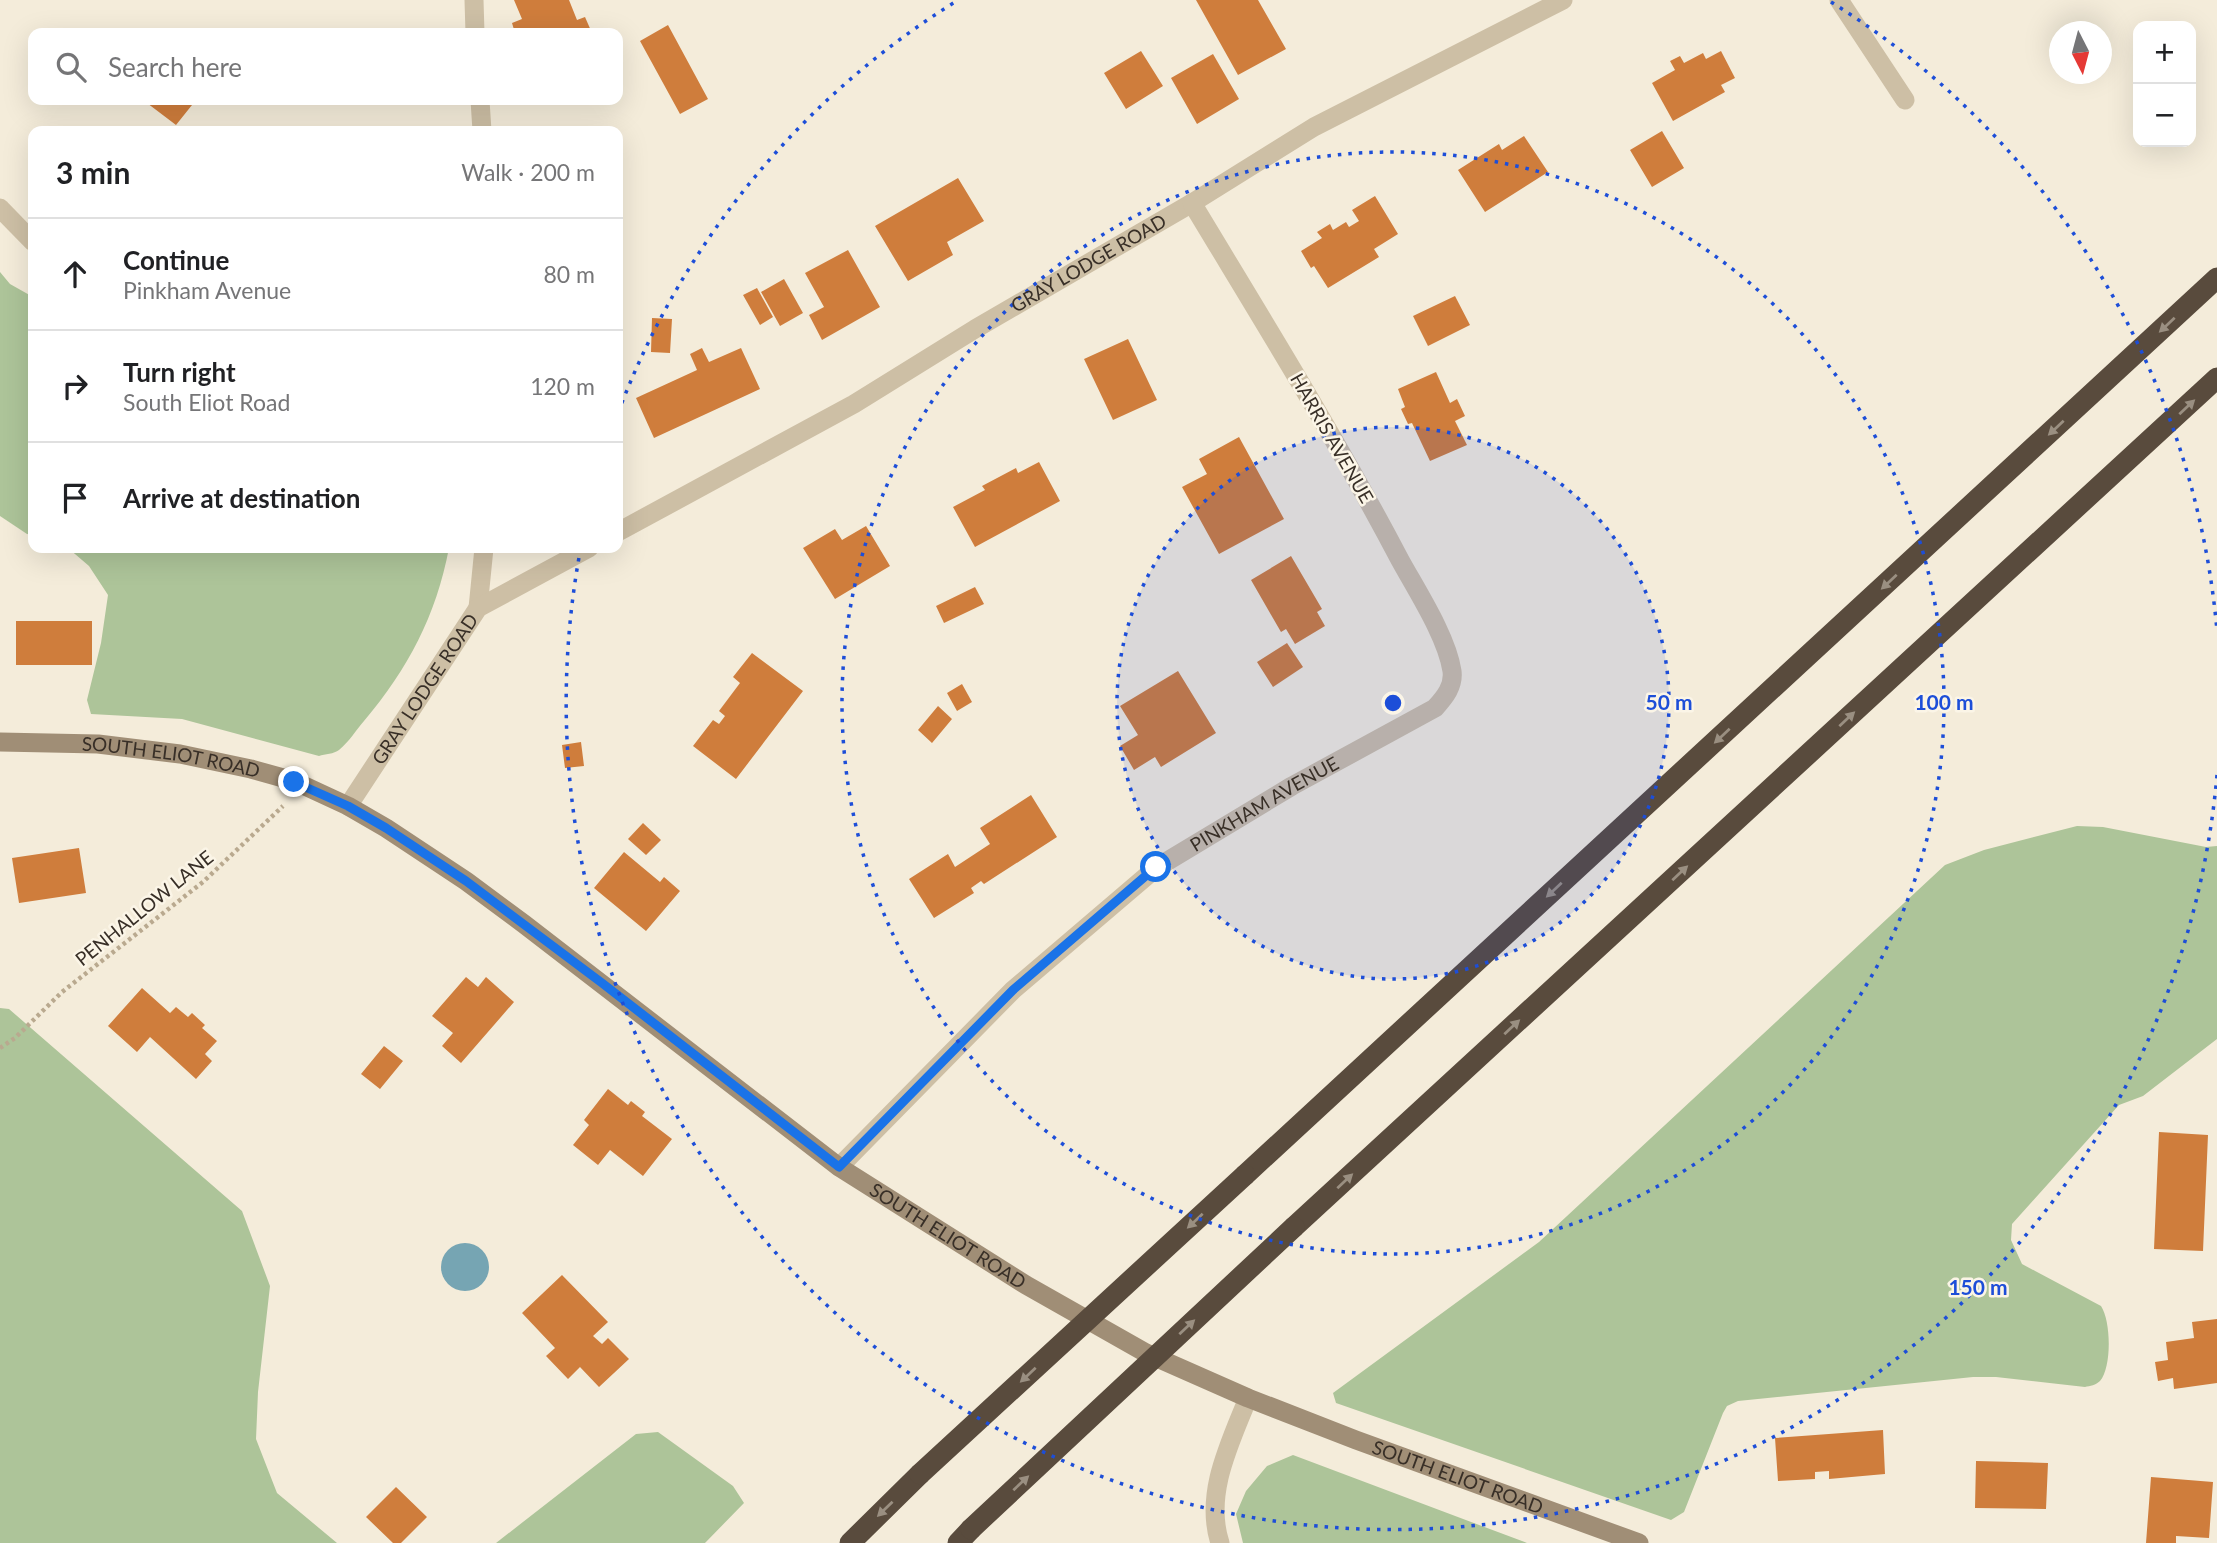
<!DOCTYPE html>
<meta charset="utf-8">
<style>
body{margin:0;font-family:Lato,sans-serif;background:#f6f6f6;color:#202124}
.controls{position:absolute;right:21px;top:21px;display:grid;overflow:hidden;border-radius:14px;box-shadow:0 7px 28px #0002}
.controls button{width:63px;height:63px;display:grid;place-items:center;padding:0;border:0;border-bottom:2px solid #e0e0e0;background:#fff;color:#202124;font:35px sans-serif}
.compass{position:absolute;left:2049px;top:21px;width:63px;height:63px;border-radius:50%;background:#fff;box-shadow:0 7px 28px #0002;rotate:174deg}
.stop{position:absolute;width:21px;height:21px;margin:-16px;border:5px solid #1a73e8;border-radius:50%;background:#fff}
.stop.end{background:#1a73e8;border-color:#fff;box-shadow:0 2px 7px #0008}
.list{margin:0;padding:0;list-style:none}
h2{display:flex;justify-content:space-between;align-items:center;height:91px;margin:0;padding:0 28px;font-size:30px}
h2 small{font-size:23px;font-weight:400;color:#757577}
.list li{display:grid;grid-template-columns:46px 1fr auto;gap:21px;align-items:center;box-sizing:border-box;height:112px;padding:0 28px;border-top:2px solid #e0e0e0}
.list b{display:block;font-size:26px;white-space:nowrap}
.list p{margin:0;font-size:23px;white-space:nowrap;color:#757577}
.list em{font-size:23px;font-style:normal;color:#757577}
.icon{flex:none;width:38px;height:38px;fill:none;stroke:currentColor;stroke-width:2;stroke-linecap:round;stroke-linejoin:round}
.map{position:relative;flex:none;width:2217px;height:1543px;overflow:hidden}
.search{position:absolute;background:#fff;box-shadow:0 7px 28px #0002;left:28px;top:28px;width:595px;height:77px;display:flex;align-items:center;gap:18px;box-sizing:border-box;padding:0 24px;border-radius:14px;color:#757577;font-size:26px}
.panel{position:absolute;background:#fff;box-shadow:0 7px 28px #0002;left:28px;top:126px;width:595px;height:427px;border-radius:14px}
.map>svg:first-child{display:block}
</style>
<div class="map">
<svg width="2217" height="1543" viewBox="0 0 2217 1543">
<rect width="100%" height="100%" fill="#f4ecda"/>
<path fill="#adc499" d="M 0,272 L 10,284 L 33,297 L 33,535 L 27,534 L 0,516 Z
M 68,548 L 449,548 C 436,616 408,669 364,721 C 356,730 349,742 339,750 C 334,754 325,754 319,756 L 182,719 L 91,714 L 87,700 L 101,643 L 108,595 L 89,566 Z
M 2077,826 L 2103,827 L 2206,847 L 2217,846 L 2217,1039 L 2143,1096 L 2119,1105 L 2012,1224 L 2011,1240 L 2022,1264 L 2101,1306 C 2111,1321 2112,1367 2100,1381 C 2096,1385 2090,1386 2085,1387 L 1996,1377 L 1973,1377 L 1738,1401 L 1727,1406 L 1723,1413 L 1684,1512 L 1671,1520 L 1336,1403 L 1333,1393 L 1539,1242 L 1945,865 L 1984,850 Z
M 0,1008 L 9,1009 L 242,1211 L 270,1286 L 258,1392 L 256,1439 L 277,1493 L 337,1543 L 0,1543 Z
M 658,1432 L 733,1486 L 744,1503 L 705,1543 L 496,1543 L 636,1434 Z
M 1293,1455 L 1527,1543 L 1243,1543 L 1236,1514 L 1246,1491 L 1267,1466 Z"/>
<path fill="#76a5b3" d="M441 1267a24 24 0 1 1 48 0a24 24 0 1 1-48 0Z"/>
<path fill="#cf7d3c" d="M 514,0 L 569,0 L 577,20 L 585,17 L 592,33 L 515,33 L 512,23 L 522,19 Z
M 1196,0 L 1258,0 L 1286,49 L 1238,75 Z
M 668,25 L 708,99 L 680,114 L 640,41 Z
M 1141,51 L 1163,86 L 1126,109 L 1104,73 Z
M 1721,51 L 1735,78 L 1721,85 L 1725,92 L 1673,121 L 1652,83 L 1675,70 L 1670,61 L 1680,56 L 1684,63 L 1703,53 L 1706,59 Z
M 1213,54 L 1239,99 L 1197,124 L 1171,78 Z
M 143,100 L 196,100 L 176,125 Z
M 1662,131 L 1684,168 L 1652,187 L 1630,150 Z
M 1524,136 L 1548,172 L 1485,212 L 1458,170 L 1499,144 L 1502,150 Z
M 958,178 L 984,221 L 947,242 L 953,255 L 908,281 L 875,226 Z
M 1375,196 L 1398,234 L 1374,249 L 1379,257 L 1328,288 L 1314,266 L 1311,268 L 1301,251 L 1322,238 L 1317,232 L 1330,224 L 1333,230 L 1346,222 L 1349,227 L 1359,221 L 1352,210 Z
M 848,250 L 880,307 L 822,340 L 809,315 L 824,307 L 805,273 Z
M 784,279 L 803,313 L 780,326 L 761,292 Z
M 757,288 L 773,317 L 760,325 L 743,295 Z
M 1455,296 L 1470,325 L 1428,346 L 1413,316 Z
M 652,318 L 672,319 L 670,353 L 651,352 Z
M 1128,339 L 1157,400 L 1113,420 L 1084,359 Z
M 702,348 L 709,362 L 741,348 L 760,389 L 654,438 L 636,398 L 697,370 L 690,354 Z
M 1436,372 L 1450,403 L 1457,399 L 1465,416 L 1455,421 L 1467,445 L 1430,461 L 1412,423 L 1408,424 L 1401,409 L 1405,407 L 1398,389 Z
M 1239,437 L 1284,519 L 1219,554 L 1182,487 L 1207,474 L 1199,459 Z
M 1039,462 L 1060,501 L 975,547 L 953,507 L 985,490 L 982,486 L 1016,468 L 1018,473 Z
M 866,526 L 890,566 L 835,599 L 803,548 L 835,529 L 842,540 Z
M 1291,556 L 1322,609 L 1317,612 L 1325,626 L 1295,644 L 1286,629 L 1281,632 L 1251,580 Z
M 975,587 L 984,604 L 944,623 L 936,606 Z
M 16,621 L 92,621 L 92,665 L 16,665 Z
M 1287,643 L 1303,667 L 1273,687 L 1257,662 Z
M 752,653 L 803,691 L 736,779 L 693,746 L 713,720 L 719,724 L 725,716 L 719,711 L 740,683 L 733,677 Z
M 1178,671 L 1216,733 L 1161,767 L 1155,757 L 1134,770 L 1120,746 L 1138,735 L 1120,706 Z
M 962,684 L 972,702 L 957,711 L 947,693 Z
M 938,706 L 952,719 L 932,743 L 918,730 Z
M 581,742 L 584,766 L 565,768 L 562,745 Z
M 1031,795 L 1057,837 L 984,884 L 981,881 L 971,888 L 974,893 L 934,918 L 909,879 L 948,854 L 955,867 L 990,844 L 980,828 Z
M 643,823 L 661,840 L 646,855 L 628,839 Z
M 79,848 L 86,893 L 19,903 L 12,858 Z
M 624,852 L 660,882 L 664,877 L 680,891 L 646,931 L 594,888 Z
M 466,977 L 478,987 L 486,977 L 514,1002 L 461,1063 L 442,1046 L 453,1033 L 432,1016 Z
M 142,988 L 170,1013 L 176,1007 L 188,1017 L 192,1013 L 205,1025 L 202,1028 L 217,1041 L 205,1054 L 212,1061 L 196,1079 L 150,1037 L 137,1052 L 108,1026 Z
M 384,1046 L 403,1061 L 380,1089 L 361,1074 Z
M 608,1089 L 628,1105 L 631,1101 L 645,1112 L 642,1116 L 672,1139 L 643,1176 L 610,1150 L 598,1165 L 573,1145 L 589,1125 L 584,1120 Z
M 2159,1132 L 2208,1135 L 2203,1251 L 2154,1249 Z
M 562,1275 L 608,1322 L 593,1336 L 602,1344 L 608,1338 L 629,1359 L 599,1387 L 580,1367 L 568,1379 L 546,1356 L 555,1348 L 522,1313 Z
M 2217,1319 L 2217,1383 L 2174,1389 L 2173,1378 L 2158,1381 L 2155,1362 L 2168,1360 L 2166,1342 L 2194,1338 L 2192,1322 Z
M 1883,1430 L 1885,1474 L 1829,1479 L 1829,1471 L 1815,1472 L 1815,1479 L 1778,1481 L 1775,1438 Z
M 1976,1461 L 2048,1463 L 2046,1509 L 1975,1508 Z
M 2151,1477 L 2213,1482 L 2209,1538 L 2176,1536 L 2176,1543 L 2146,1543 Z
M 396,1487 L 427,1517 L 401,1543 L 393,1543 L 366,1517 Z"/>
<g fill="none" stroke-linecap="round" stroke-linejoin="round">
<path stroke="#b9a98f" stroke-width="4.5" stroke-dasharray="3.5 3.5" stroke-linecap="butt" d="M 0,1048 L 15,1038 L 62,992 L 203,882 L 283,806"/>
<g stroke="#cdbfa5" stroke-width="19">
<path d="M 474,0 L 475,33"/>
<path d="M 1839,0 L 1905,100"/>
<path d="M 480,100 L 482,131"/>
<path d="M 0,208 L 33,242"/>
<path id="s1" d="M 618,532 L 854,404 L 975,329 L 1192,203 L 1314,127 L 1563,0"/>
<path d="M 478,608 L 484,548"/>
<path id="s2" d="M 348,806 L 478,608 L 589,548"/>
<path id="s3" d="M 839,1167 L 1013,990 L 1156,868 L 1292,786 L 1435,708 C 1445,697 1454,686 1452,671 C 1447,637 1417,591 1400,560 C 1336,438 1263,321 1192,203"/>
<path d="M 1220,1543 C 1204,1494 1230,1443 1248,1398"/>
</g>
<path stroke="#a08e76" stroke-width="19" id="s4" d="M 0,742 L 98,744 L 180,754 L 251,769 L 294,781 L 348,806 L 386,828 L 466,881 L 524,924 L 839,1167 L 1026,1285 L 1146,1353 L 1248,1398 L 1356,1440 L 1639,1543"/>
<path stroke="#594b3d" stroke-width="21" d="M 1245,1175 L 2217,278
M 1294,1227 L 2217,378
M 850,1543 L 920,1474
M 958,1543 L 971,1529"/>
<path stroke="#594b3d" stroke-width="21" d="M 920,1474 L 1245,1175
M 971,1529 L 1294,1227"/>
</g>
<defs><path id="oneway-solid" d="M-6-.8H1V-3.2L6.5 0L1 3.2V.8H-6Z" transform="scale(1.75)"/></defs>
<g fill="#9a8f81">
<use href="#oneway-solid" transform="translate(2167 325) rotate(137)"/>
<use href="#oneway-solid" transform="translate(2187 407) rotate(-43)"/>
<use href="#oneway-solid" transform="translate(2056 428) rotate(137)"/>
<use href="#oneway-solid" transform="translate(1889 582) rotate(137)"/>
<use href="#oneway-solid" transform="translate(1847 719) rotate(-43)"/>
<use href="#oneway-solid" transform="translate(1722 736) rotate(137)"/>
<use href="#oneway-solid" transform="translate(1680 873) rotate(-43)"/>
<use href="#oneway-solid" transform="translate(1554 890) rotate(137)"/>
<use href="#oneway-solid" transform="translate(1512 1027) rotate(-43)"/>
<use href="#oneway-solid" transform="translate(1345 1181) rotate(-43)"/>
<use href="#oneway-solid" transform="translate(1195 1221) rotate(137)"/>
<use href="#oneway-solid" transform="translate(1187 1327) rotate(-43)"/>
<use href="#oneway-solid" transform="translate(1028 1375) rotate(137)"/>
<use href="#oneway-solid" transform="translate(1021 1483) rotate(-43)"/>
<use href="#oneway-solid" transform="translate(885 1509) rotate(136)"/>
</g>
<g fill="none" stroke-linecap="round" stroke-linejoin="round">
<path stroke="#1a73e8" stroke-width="9" d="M 294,782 L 348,806 L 386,828 L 466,881 L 602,983 L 839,1167 L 1013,990 L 1156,867"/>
</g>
<circle cx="1393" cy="703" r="276" fill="#1d4ed8" fill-opacity=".12"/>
<g fill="none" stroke="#1d4ed8" stroke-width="3.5" stroke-dasharray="3.5 7">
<circle cx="1393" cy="703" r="276"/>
<circle cx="1393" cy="703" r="551"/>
<path d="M2217 775A827 827 0 1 1 580 552M618 413A827 827 0 0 1 955 2M1831 2A827 827 0 0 1 2217 631"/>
</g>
<g text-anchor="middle" stroke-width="5" stroke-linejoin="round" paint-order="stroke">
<g font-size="19" fill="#382f27" stroke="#fbf5e7">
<text dy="7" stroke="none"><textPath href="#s1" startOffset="542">GRAY LODGE ROAD</textPath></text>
<text transform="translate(1332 438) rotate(60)" y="7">HARRIS AVENUE</text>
<text dy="7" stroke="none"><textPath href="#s2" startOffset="140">GRAY LODGE ROAD</textPath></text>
<text dy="7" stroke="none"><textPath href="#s4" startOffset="172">SOUTH ELIOT ROAD</textPath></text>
<text dy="7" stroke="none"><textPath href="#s3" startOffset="562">PINKHAM AVENUE</textPath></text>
<text transform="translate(144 908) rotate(-39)" y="7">PENHALLOW LANE</text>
<text dy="7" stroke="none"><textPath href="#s4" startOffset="1096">SOUTH ELIOT ROAD</textPath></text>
<text dy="7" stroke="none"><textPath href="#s4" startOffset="1662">SOUTH ELIOT ROAD</textPath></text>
</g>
</g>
<circle cx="1393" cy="703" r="10" fill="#1d4ed8" stroke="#fbf5e7" stroke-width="3.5"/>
<g font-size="21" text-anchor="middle" font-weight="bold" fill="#1d4ed8" stroke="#fbf5e7" stroke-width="5" stroke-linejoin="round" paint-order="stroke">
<text x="1669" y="710">50 m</text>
<text x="1944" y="710">100 m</text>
<text x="1978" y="1295">150 m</text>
</g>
</svg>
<div class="controls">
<button>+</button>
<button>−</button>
</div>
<svg class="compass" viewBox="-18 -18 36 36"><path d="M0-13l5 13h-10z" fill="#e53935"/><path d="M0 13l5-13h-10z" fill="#757577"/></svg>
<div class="stop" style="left:1156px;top:867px"></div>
<div class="stop end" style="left:294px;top:782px"></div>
<div class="search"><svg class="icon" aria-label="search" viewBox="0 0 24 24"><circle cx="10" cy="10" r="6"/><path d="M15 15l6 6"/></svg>Search here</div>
<section class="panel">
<h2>3 min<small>Walk · 200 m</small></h2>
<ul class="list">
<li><svg class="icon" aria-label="ahead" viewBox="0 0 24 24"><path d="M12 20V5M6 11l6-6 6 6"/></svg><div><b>Continue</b><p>Pinkham Avenue</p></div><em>80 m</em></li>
<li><svg class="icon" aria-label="right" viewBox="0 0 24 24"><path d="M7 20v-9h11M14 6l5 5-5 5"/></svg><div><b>Turn right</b><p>South Eliot Road</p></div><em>120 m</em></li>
<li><svg class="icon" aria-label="arrive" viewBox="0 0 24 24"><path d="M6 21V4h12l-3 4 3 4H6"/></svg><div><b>Arrive at destination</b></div></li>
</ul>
</section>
</div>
